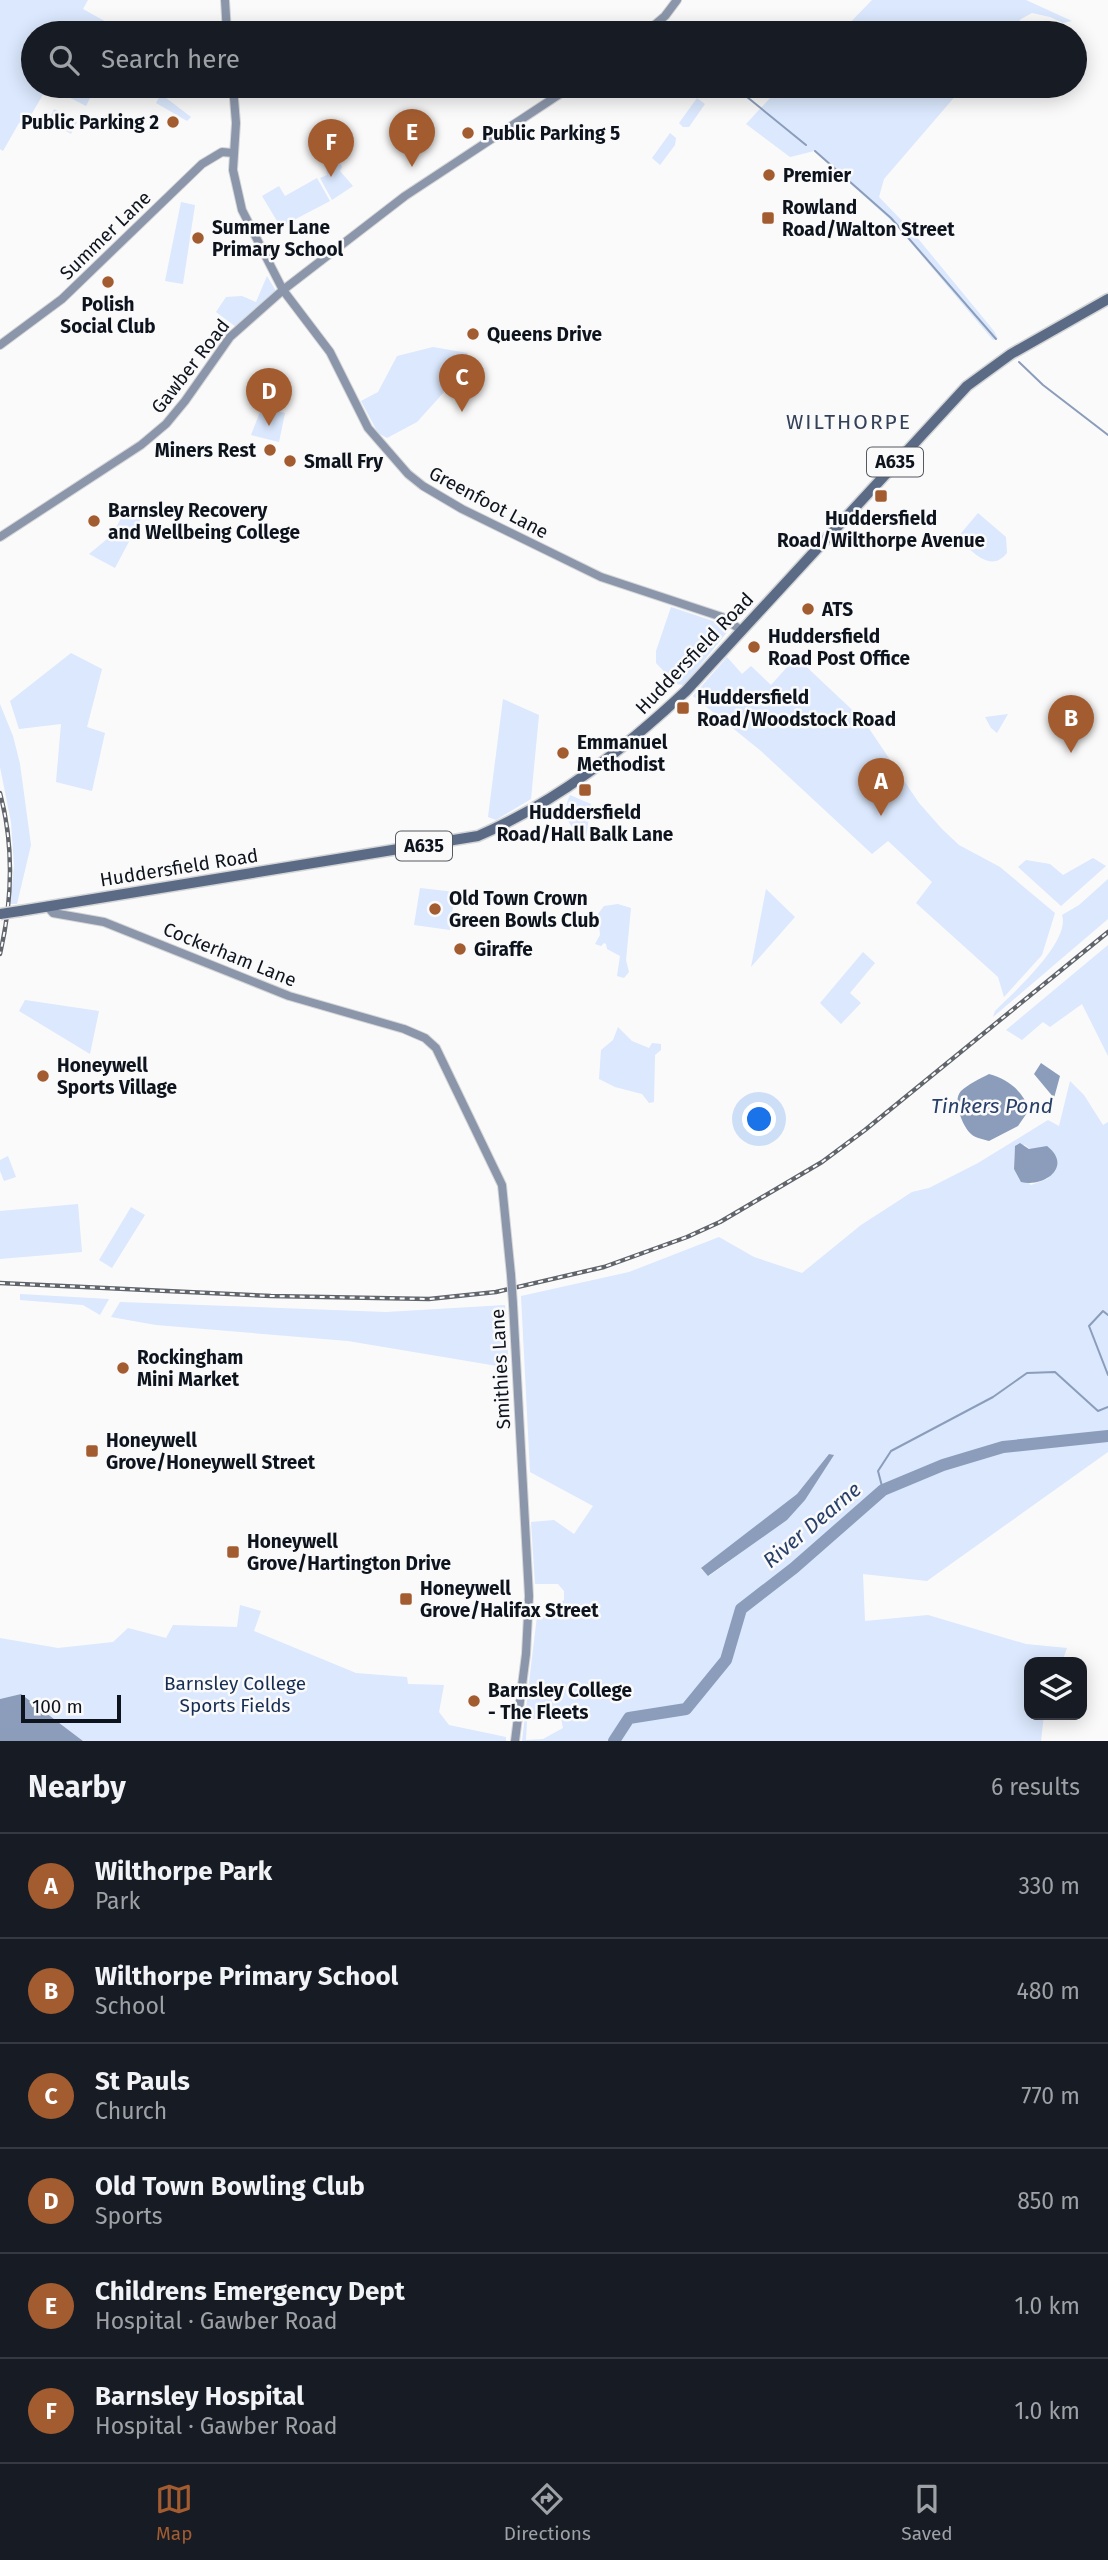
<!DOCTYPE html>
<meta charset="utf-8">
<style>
body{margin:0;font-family:"Fira Sans",sans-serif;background:#242831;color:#f1f3f6}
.controls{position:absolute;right:21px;bottom:21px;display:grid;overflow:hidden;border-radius:14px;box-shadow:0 4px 18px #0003}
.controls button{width:63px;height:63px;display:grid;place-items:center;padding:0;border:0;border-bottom:2px solid #363941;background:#171b24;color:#f1f3f6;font:35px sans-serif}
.scale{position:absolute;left:21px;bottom:18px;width:100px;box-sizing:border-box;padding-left:7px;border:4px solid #0e141e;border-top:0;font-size:19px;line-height:24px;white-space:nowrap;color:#0e141e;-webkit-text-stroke:5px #fafafa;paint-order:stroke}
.you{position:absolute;left:760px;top:1120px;width:24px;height:24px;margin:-18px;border:5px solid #fff;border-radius:50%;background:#1a73e8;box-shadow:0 0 0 10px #1a73e833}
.badge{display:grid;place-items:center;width:46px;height:46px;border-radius:50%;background:#a25c30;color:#fff;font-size:23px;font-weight:700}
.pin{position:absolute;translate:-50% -58px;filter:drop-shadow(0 2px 4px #0008)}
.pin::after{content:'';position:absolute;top:37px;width:24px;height:21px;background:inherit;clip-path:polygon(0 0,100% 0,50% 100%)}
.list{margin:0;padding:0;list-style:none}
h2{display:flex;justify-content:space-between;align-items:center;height:91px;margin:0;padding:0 28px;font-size:30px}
h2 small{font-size:23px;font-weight:400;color:#9ea1a6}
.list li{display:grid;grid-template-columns:46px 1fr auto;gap:21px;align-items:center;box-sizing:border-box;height:105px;padding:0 28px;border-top:2px solid #363941}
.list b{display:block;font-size:26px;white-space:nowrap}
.list p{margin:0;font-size:23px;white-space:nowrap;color:#9ea1a6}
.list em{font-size:23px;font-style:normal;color:#9ea1a6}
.icon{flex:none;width:38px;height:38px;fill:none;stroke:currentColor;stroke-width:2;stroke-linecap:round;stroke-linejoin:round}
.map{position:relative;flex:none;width:1108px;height:1741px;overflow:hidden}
.search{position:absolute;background:#171b24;box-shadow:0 4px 18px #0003;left:21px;right:21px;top:21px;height:77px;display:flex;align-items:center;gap:18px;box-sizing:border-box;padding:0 24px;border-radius:38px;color:#9ea1a6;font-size:26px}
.sheet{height:721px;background:#171b24}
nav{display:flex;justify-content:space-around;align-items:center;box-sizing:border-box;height:98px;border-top:2px solid #363941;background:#171b24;font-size:19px;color:#9ea1a6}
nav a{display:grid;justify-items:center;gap:4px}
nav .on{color:#a25c30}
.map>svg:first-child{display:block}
</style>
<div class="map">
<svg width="1108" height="1741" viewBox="0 0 1108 1741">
<rect width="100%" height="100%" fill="#fafafa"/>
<path fill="#dbe8fd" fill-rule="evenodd" d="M 0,0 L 88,0 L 83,9 L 126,33 L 105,33 L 87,22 L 79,33 L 33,33 L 33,86 L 48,86 L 31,115 L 19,123 L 3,151 L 0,149 Z
M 872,0 L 1026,0 L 1072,21 L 1063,23 L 1050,17 L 1032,13 L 1021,19 L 1009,33 L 840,33 Z
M 62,86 L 77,86 L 92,94 L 86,106 L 59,92 Z
M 781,86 L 964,86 L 884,179 L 879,197 L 911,230 L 994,331 L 998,339 L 993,340 L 894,223 L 814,151 L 790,157 L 746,124 Z
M 161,94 L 191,117 L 187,121 L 156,103 Z
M 697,98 L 705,104 L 689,127 L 683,127 L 679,123 Z
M 54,109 L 77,122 L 71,134 L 48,121 Z
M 670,133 L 676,138 L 675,145 L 660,165 L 652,158 Z
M 340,163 L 342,167 L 340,171 L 353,186 L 332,200 L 320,178 L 327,175 L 326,170 Z
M 317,178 L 330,201 L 271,232 L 268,227 L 277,221 L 262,196 L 279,186 L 285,196 Z
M 181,202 L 195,205 L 183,284 L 165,281 Z
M 267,276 L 276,291 L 236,327 L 216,312 L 226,297 L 242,296 L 256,302 Z
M 433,347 L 468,353 L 445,391 L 417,422 L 387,438 L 378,433 L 361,401 L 378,392 L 397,356 Z
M 262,407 L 285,413 L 279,442 L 251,435 Z
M 126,509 L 142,517 L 115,568 L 89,554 L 112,535 Z
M 978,513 L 1006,537 L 1007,553 C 990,574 973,551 957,538 Z
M 671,607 L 722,624 L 727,627 L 728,631 L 684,685 L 676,684 L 656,663 L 656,651 Z
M 71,653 L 102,669 L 87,727 L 105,733 L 92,791 L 56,782 L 61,724 L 19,729 L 10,701 Z
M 727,657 L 742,674 L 751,666 L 771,685 L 796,657 L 864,721 L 919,803 L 942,829 L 959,845 L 1000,867 L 1055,913 L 1042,955 L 1004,997 L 998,977 L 916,903 L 932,882 L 888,841 L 872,854 L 761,751 L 693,696 Z
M 503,699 L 539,715 L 531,799 L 496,820 L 488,817 Z
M 0,704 L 13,736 L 20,764 L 31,845 L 17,904 L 10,904 L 14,866 L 11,822 L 0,767 Z
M 1008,714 L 997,733 L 991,728 L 985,717 Z
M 570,795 L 591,804 L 586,838 C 569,828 560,815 570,795 Z
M 1093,858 L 1106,866 L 1061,906 L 1018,867 L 1026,860 L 1050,864 L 1063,875 Z
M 1108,879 L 1108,919 L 993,1017 L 995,1011 C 1013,993 1071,942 1062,915 L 1079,905 Z
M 420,888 L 455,892 L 450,930 L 414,925 Z
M 766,889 L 795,917 L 751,967 Z
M 618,904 L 631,908 L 626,960 L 629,972 L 624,978 L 617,976 L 620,956 L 607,949 L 606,944 L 604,943 L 601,946 L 595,944 L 600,935 L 598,914 L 604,906 Z
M 1108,945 L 1108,1056 L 1082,1004 L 1050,1027 L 1043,1022 L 1022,1040 L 1006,1030 Z
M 863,952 L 875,963 L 850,993 L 861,1003 L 841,1024 L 820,1003 Z
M 25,1000 L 99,1011 L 90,1054 L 19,1011 Z
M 618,1027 L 632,1041 L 649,1048 L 652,1043 L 661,1044 L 661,1050 L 655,1055 L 654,1102 L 649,1103 L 642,1094 L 615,1087 L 599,1079 L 601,1050 L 613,1040 Z
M 1070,1081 L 1084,1095 L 1103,1125 L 1108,1122 L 1108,1452 L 927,1581 L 863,1574 L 865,1621 L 928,1615 L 1026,1644 L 1067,1648 L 1062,1662 L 1029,1662 L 1029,1715 L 1044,1715 L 1041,1741 L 522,1741 L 537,1616 L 562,1618 L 561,1602 L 564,1600 L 564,1591 L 558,1584 L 535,1584 L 531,1522 L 554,1520 L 574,1534 L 593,1506 L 530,1472 L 521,1296 L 629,1272 L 719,1237 L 754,1257 L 802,1273 L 861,1225 L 912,1192 L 929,1188 L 978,1163 L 1048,1120 L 1059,1126 ZM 1025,1145 L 1056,1170 L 1047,1179 L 1031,1185 L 1014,1169 L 1015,1146 ZM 829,1454 L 833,1455 L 787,1519 L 709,1576 L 701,1569 L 797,1494 ZM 560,1713 L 563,1728 L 543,1739 L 526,1740 L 527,1721 Z
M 8,1156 L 16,1177 L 4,1181 L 0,1171 L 0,1160 Z
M 78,1204 L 82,1252 L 0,1259 L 0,1211 Z
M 131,1207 L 145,1215 L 112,1268 L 99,1260 Z
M 20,1294 L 109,1299 L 100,1315 L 83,1305 L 20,1300 Z
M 120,1302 L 386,1312 L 505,1305 L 509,1368 L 348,1341 L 156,1325 L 111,1317 Z
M 240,1605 L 261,1611 L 254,1631 L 356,1673 L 407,1677 L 408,1684 L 444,1685 L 439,1712 L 449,1725 L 506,1737 L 506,1741 L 83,1741 L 21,1694 L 0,1699 L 0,1638 L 58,1648 L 113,1642 L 128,1628 L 166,1638 L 173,1625 L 237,1627 Z"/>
<path fill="#8b9dba" d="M 1041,1063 L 1060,1076 L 1054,1098 L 1034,1074 Z
M 989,1074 C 1008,1079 1023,1091 1029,1110 L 1018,1126 L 989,1141 C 982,1139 974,1138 969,1132 C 962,1124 952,1100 961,1091 C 967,1085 981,1078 989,1074 Z
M 1020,1143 L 1029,1149 L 1047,1146 C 1073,1166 1045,1188 1021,1182 L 1014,1169 L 1015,1146 Z
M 829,1454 L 834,1455 L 805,1500 L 787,1520 L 708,1576 L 701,1568 L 797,1494 Z
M 21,1694 L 83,1741 L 0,1741 L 0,1699 Z"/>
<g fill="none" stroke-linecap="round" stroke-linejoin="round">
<path stroke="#8b9dba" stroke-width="2" d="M 736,88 L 806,145
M 815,151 L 891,218 L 996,339
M 1019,362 L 1043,385 L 1108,435
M 1108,1315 L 1103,1311 L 1089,1326 L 1108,1375
M 883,1490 L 878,1471 L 891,1451 L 993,1397 L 1027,1373 L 1055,1372 L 1098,1411 L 1108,1407"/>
<path stroke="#8b9dba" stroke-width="12" d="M 614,1741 L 629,1718 L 686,1709 L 726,1660 L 741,1609 L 794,1568 L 883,1490 L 943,1465 L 1003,1447 L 1108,1436"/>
<g stroke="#d4d5d7" stroke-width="10">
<path id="secondary" d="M 225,0 L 227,33
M 645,33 L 665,16 L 677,0
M 233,86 L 236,123 L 233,170 L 242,210 L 283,290 L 330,352 L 368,428 L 408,474 L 423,486 L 462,509 L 601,577 L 722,617 L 741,630
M 0,345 L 62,299 L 202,164 L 222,152 L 233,153
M 0,537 L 141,445 L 166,424 L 185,401 L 230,337 L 283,290 L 405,196 L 572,86
M 47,906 L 53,913 L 104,922 L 289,996 L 404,1029 L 425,1038 L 436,1048 L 502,1185 L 511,1275
M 513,1304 L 529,1596 L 526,1654 L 515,1741"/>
</g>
<g stroke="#d4d5d7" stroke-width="13">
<path id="highway" d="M 20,911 L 478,836 C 557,802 624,749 686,691 L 967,386 L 1011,354 L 1108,299"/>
</g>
<use href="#secondary" stroke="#8b96aa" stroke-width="8"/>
<use href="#highway" stroke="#5b6b86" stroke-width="10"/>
<g stroke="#60646b" stroke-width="4.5">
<path id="rail" d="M 0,793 C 14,845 12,902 0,954
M 0,1283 L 271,1296 L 429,1299 L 496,1292 L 604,1267 L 687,1237 L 720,1222 L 822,1162 L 865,1130 L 1108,932"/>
</g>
<use href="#rail" stroke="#fafafa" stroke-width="2" stroke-dasharray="5" stroke-linecap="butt"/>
<g stroke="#d4d5d7" stroke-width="10" stroke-linecap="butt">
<path id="secondary-bridge" d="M 511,1275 L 513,1304"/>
</g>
<g stroke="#d4d5d7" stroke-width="13" stroke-linecap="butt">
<path id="highway-bridge" d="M 0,914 L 20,911"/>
</g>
<use href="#secondary-bridge" stroke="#8b96aa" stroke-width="8"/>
<use href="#highway-bridge" stroke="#5b6b86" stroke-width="10"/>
</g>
<g fill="#a25c30" stroke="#fafafa" stroke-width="2.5">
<circle cx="173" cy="122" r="7"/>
<circle cx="468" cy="133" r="7"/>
<circle cx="769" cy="175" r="7"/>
<rect x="761" y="211" width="14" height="14" rx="3.5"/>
<circle cx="198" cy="238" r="7"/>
<circle cx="108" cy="282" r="7"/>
<circle cx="473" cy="334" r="7"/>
<circle cx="270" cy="450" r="7"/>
<circle cx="290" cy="461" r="7"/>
<rect x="874" y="489" width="14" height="14" rx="3.5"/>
<circle cx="94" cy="521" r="7"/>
<circle cx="808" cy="609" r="7"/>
<circle cx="754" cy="647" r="7"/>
<rect x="676" y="701" width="14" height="14" rx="3.5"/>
<circle cx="563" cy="753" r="7"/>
<rect x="578" y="783" width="14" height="14" rx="3.5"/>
<circle cx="435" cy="909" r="7"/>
<circle cx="460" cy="949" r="7"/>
<circle cx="43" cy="1076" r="7"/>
<circle cx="123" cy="1368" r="7"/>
<rect x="85" y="1444" width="14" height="14" rx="3.5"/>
<rect x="226" y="1545" width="14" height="14" rx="3.5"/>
<rect x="399" y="1592" width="14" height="14" rx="3.5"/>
<circle cx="474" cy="1701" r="7"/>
</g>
<g text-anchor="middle" stroke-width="5" stroke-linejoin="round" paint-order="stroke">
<g fill="#fafafa" stroke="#555960" stroke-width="2">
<rect x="867" y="447.5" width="56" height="29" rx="5"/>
<rect x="396" y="831.5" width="56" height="29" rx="5"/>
</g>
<g font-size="18" font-weight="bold" fill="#0e141e">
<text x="895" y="468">A635</text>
<text x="424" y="852">A635</text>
</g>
<g font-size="19" font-weight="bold" fill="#0e141e" stroke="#fafafa" text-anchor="start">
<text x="159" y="129" text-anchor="end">Public Parking 2</text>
<text x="482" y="140">Public Parking 5</text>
<text x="783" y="182">Premier</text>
<text x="782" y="214">Rowland<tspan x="782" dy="22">Road/Walton Street</tspan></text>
<text x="212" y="234">Summer Lane<tspan x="212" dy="22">Primary School</tspan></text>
<text x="108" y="311" text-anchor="middle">Polish<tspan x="108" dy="22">Social Club</tspan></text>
<text x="487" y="341">Queens Drive</text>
<text x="256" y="457" text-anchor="end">Miners Rest</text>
<text x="304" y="468">Small Fry</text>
<text x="108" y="517">Barnsley Recovery<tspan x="108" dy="22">and Wellbeing College</tspan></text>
<text x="881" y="525" text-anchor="middle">Huddersfield<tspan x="881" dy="22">Road/Wilthorpe Avenue</tspan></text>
<text x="822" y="616">ATS</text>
<text x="768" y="643">Huddersfield<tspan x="768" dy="22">Road Post Office</tspan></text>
<text x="697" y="704">Huddersfield<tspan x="697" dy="22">Road/Woodstock Road</tspan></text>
<text x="577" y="749">Emmanuel<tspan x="577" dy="22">Methodist</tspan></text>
<text x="585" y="819" text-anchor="middle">Huddersfield<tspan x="585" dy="22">Road/Hall Balk Lane</tspan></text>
<text x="449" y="905">Old Town Crown<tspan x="449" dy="22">Green Bowls Club</tspan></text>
<text x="474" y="956">Giraffe</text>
<text x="57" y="1072">Honeywell<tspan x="57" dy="22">Sports Village</tspan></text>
<text x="137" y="1364">Rockingham<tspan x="137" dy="22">Mini Market</tspan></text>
<text x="106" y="1447">Honeywell<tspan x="106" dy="22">Grove/Honeywell Street</tspan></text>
<text x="247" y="1548">Honeywell<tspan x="247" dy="22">Grove/Hartington Drive</tspan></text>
<text x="420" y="1595">Honeywell<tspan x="420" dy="22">Grove/Halifax Street</tspan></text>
<text x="488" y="1697">Barnsley College<tspan x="488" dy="22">- The Fleets</tspan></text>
</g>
<g font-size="19" fill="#0e141e" stroke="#fafafa">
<text transform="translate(105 235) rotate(-44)" y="7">Summer Lane</text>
<text transform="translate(190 366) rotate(-52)" y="7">Gawber Road</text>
<text transform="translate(489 502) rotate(28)" y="7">Greenfoot Lane</text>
<text transform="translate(694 653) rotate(-46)" y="7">Huddersfield Road</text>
<text transform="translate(179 867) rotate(-9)" y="7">Huddersfield Road</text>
<text transform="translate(230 954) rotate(22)" y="7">Cockerham Lane</text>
<text transform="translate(500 1369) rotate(-93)" y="7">Smithies Lane</text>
</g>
<g font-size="19" fill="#152c53" stroke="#fafafa">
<text x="235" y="1690">Barnsley College<tspan x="235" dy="22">Sports Fields</tspan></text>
</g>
<g font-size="21" letter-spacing="2" fill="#334159" stroke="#fafafa">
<text x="849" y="429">WILTHORPE</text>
</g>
<g font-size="21" font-style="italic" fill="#283f69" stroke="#fafafa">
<text x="992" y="1113">Tinkers Pond</text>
<text transform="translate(812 1525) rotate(-40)" y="7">River Dearne</text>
</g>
</g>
</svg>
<div class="controls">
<button><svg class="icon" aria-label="layers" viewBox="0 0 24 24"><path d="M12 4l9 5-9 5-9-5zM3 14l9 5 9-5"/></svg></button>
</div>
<div class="scale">100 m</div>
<div class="you"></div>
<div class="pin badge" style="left:881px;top:816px">A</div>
<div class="pin badge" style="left:1071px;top:753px">B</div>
<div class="pin badge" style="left:462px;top:412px">C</div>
<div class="pin badge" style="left:269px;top:426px">D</div>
<div class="pin badge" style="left:412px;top:167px">E</div>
<div class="pin badge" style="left:331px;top:177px">F</div>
<div class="search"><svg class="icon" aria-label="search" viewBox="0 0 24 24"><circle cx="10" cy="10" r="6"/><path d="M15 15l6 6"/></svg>Search here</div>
</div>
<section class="sheet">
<h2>Nearby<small>6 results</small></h2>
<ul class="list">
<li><span class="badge">A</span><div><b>Wilthorpe Park</b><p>Park</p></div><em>330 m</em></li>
<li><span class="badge">B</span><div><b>Wilthorpe Primary School</b><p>School</p></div><em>480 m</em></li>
<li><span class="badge">C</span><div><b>St Pauls</b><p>Church</p></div><em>770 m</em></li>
<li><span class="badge">D</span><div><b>Old Town Bowling Club</b><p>Sports</p></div><em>850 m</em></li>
<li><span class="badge">E</span><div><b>Childrens Emergency Dept</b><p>Hospital · Gawber Road</p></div><em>1.0 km</em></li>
<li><span class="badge">F</span><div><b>Barnsley Hospital</b><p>Hospital · Gawber Road</p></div><em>1.0 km</em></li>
</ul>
</section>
<nav>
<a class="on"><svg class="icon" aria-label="map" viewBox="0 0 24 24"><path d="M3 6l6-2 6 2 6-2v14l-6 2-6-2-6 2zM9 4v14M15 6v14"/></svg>Map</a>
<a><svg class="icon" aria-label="directions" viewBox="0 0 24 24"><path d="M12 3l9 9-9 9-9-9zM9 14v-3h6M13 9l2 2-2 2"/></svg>Directions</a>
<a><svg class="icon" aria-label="saved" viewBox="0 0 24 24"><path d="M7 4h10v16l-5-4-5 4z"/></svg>Saved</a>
</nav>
